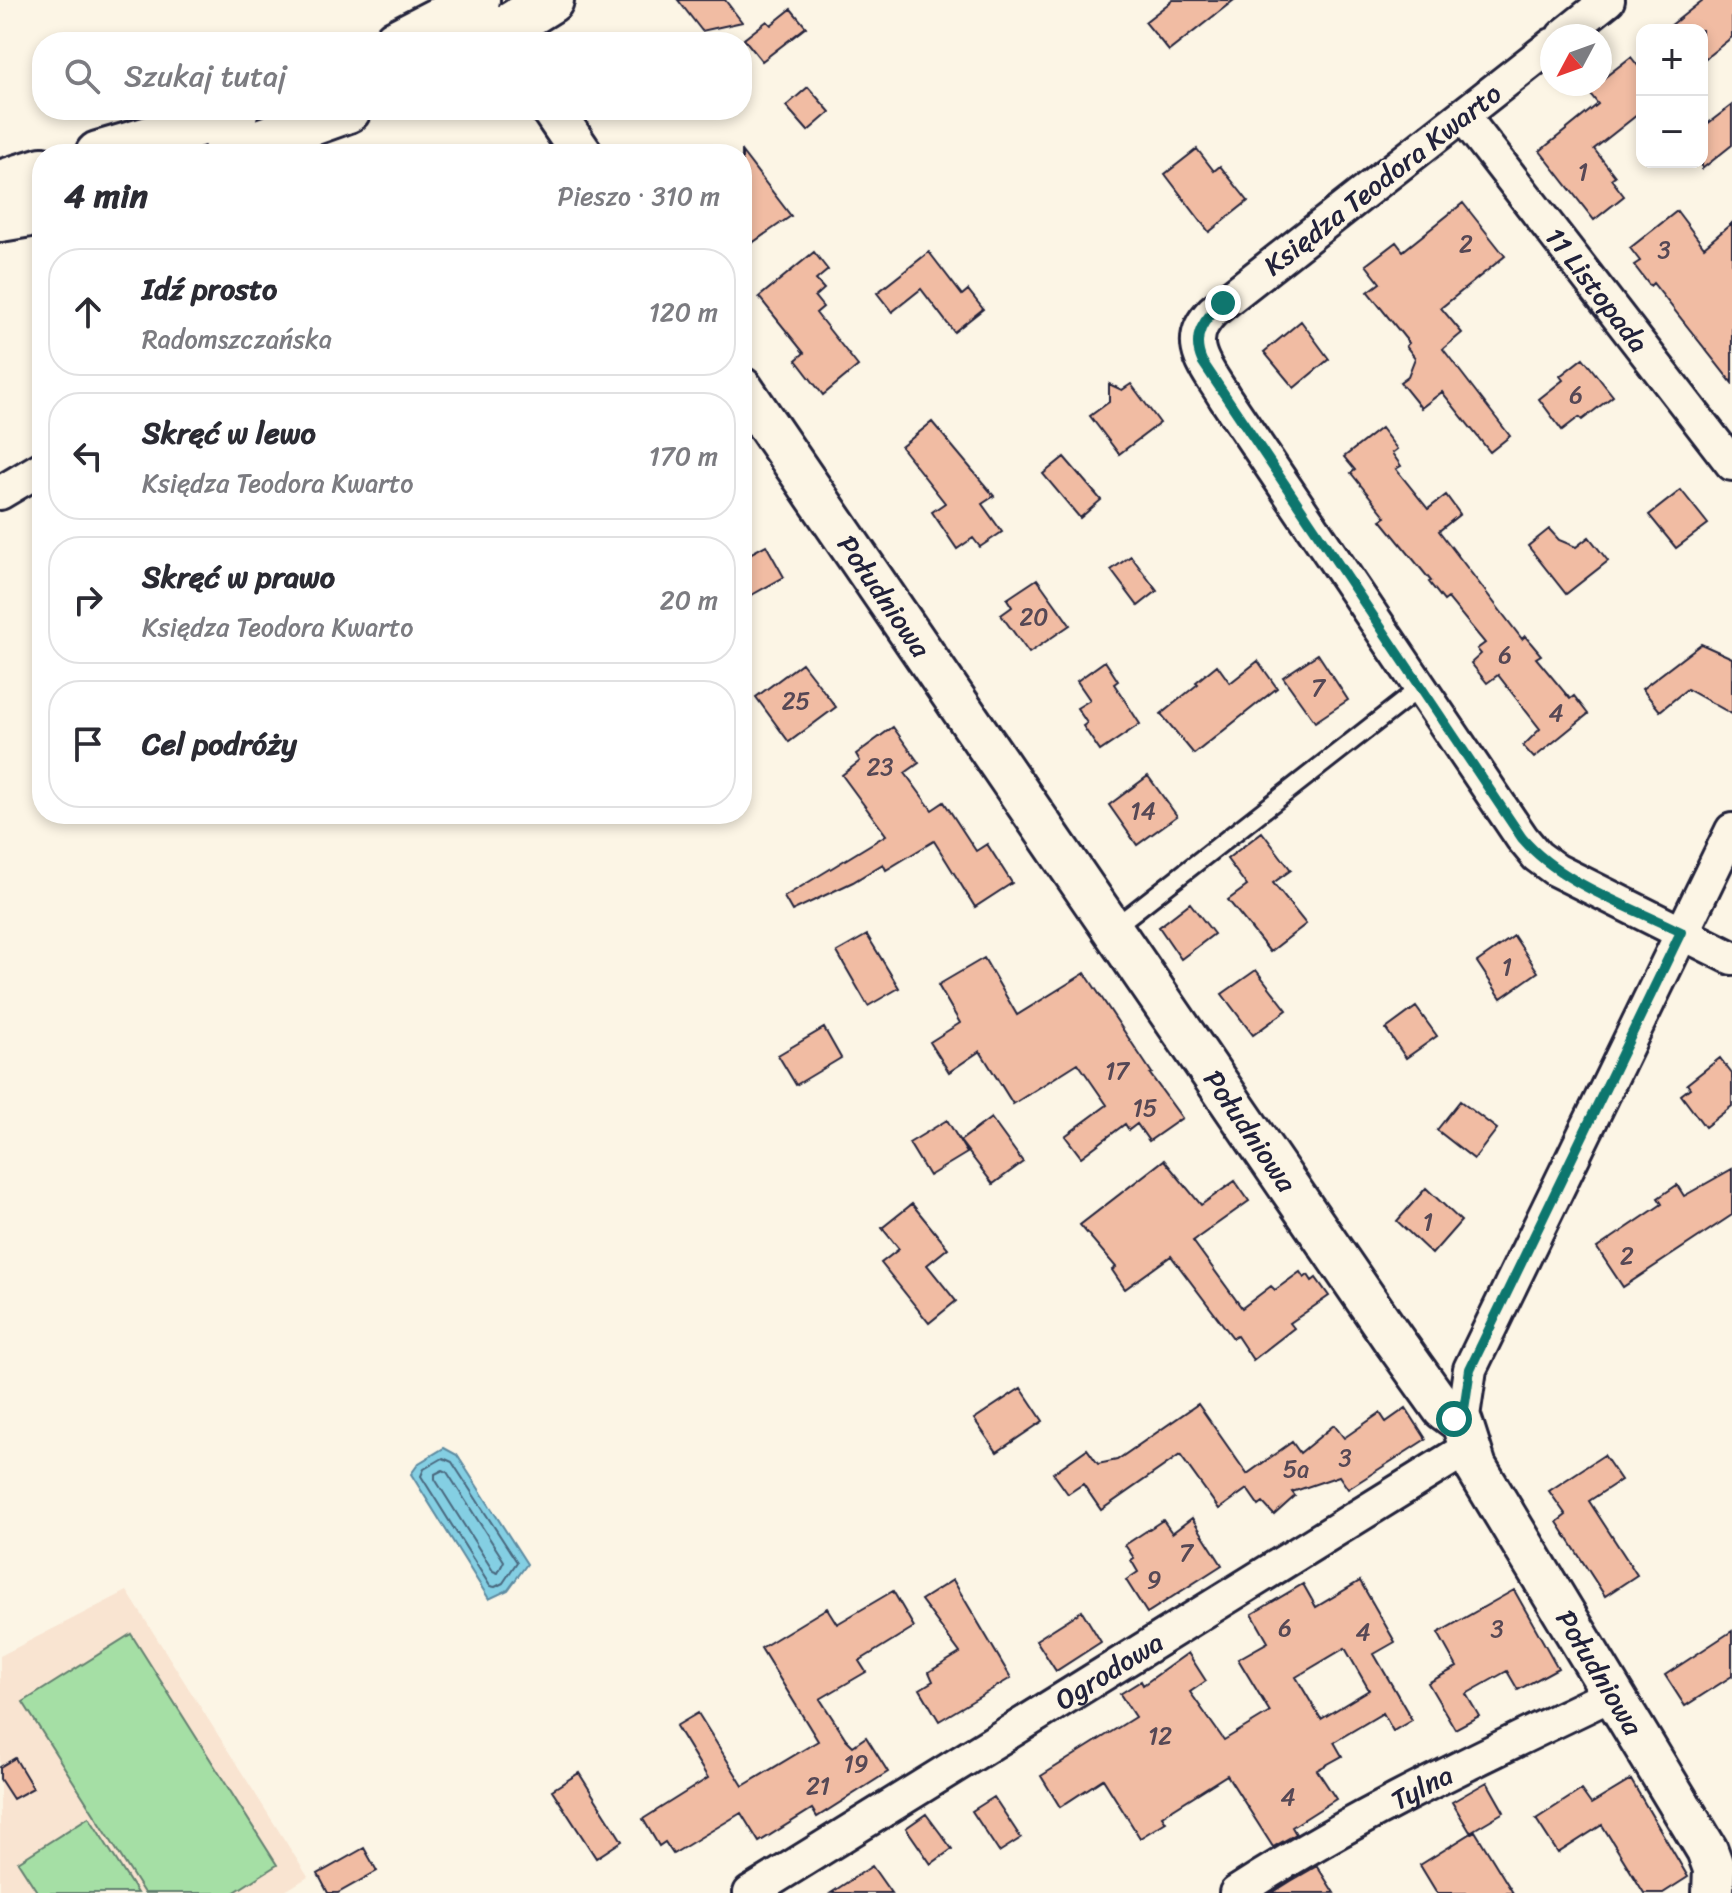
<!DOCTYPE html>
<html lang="pl">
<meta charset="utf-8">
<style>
body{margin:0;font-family:Sriracha,sans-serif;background:#f7f7f7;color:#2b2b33}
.controls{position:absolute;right:24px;top:24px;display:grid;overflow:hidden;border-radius:16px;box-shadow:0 4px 12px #0003}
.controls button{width:72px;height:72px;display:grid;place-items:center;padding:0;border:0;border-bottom:2px solid #e1e1e2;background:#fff;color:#2b2b33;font:40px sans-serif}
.compass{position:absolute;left:1540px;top:24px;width:72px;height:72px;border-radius:50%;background:#fff;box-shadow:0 4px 12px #0003;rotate:229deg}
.stop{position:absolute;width:24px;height:24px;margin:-18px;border:6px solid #0f766e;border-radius:50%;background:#fff}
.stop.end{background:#0f766e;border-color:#fff;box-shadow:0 2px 8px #0008}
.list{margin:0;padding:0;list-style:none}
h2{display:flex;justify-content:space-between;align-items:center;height:104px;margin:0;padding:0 32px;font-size:34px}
h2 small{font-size:26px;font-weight:400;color:#7c7c81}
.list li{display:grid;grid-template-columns:52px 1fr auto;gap:24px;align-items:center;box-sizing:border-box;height:128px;margin:0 16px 16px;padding:0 16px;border:2px solid #e1e1e2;border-radius:32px}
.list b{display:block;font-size:30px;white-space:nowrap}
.list p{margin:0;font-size:26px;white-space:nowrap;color:#7c7c81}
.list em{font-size:26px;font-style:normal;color:#7c7c81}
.icon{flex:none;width:44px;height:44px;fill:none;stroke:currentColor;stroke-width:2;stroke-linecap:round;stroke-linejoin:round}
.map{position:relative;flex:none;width:1732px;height:1893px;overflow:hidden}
.search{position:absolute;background:#fff;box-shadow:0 4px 12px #0003;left:32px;top:32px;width:720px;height:88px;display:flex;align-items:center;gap:20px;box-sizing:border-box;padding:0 28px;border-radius:32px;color:#7c7c81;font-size:30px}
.panel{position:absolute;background:#fff;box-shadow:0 4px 12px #0003;left:32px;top:144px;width:720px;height:680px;border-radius:32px}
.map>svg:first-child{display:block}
</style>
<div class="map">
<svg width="1732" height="1893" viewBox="0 0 1732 1893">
<rect width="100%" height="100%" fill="#fcf5e5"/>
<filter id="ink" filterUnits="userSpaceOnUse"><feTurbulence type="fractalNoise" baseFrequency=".0125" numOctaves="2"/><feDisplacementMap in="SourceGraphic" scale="16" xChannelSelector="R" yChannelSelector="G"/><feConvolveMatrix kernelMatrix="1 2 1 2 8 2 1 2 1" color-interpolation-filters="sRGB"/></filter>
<g filter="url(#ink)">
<path fill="#f9e4d1" d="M 127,1591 L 308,1877 L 282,1893 L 0,1893 L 0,1656 Z"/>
<path fill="#a5dfa5" stroke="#648070" stroke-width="2" d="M 131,1634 L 277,1865 L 233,1893 L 144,1893 L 23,1702 Z
M 89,1817 L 137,1893 L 38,1893 L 18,1862 Z"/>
<path fill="#84cfe3" stroke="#5d8aa0" stroke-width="2" d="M 444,1448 L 457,1455 L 527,1564 L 508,1590 L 489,1599 L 411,1474 L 419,1463 Z"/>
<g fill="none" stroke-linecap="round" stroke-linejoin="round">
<path stroke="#49677e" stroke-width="2" d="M 443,1458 L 452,1462 L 517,1562 L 503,1583 L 495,1587 L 490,1586 L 421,1476 L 424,1469 Z
M 443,1470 L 447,1472 L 504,1561 L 498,1573 L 493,1571 L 435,1479 L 435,1474 Z"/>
</g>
<path fill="#f1bca3" stroke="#22223b" stroke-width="2" fill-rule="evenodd" d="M 678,0 L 725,0 L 742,22 L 702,31 Z
M 1173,0 L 1234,0 L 1169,51 L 1145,22 Z
M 1703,0 L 1732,0 L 1732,37 L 1702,61 L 1702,30 L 1665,30 Z
M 791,9 L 806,27 L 762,61 L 744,39 L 767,21 L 771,25 Z
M 1631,57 L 1642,71 L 1642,111 L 1594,149 L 1615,176 L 1611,179 L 1624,196 L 1594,220 L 1540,151 L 1598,104 L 1588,91 L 1600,84 L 1600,81 Z
M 808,87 L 830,112 L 808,131 L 786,106 Z
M 1732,105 L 1732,145 L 1702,169 L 1702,128 Z
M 1197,149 L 1214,171 L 1220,166 L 1248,201 L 1209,232 L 1165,174 Z
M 742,152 L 791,216 L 742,250 Z
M 1463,203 L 1505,256 L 1441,308 L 1462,333 L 1443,349 L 1510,436 L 1490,452 L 1442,392 L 1421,408 L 1400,382 L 1408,376 L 1415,358 L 1406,346 L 1409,343 L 1368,292 L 1380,283 L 1366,265 L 1396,242 L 1403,251 Z
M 1677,211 L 1704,247 L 1732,223 L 1732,383 L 1653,283 L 1650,286 L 1634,265 L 1640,261 L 1630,248 Z
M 814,252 L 828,270 L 816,280 L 824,289 L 815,297 L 823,307 L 816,313 L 858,366 L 823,395 L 796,360 L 804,353 L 759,297 Z
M 929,252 L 962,295 L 968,290 L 983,309 L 954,332 L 921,289 L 892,312 L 877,293 Z
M 1301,321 L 1329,359 L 1294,388 L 1264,352 Z
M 1583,358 L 1613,396 L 1582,420 L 1579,417 L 1562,430 L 1539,399 L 1563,380 L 1560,376 Z
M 1109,384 L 1122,390 L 1131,384 L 1160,423 L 1119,454 L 1090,416 L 1109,402 Z
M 932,422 L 994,496 L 982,504 L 1002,532 L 980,547 L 973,538 L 957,549 L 932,512 L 945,503 L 901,447 Z
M 1381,428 L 1397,449 L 1392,453 L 1401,466 L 1396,469 L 1428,509 L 1446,495 L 1460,514 L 1439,531 L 1522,639 L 1525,636 L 1541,655 L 1536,658 L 1570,699 L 1574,696 L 1588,714 L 1534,758 L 1523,746 L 1540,729 L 1498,675 L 1487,683 L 1471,663 L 1481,654 L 1477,649 L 1485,643 L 1448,598 L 1444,601 L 1429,582 L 1431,581 L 1381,520 L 1386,517 L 1351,473 L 1355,470 L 1344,457 Z
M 1064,457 L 1101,500 L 1080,518 L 1043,474 Z
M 1681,490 L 1708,524 L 1676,548 L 1649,515 Z
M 1549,529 L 1559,540 L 1576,547 L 1589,537 L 1608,561 L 1566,594 L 1528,546 Z
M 766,545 L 784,577 L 750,596 L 742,582 L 742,558 Z
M 1131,556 L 1157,591 L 1138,606 L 1111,570 Z
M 1037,579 L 1070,625 L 1029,653 L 1001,615 L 1012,607 L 1007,599 Z
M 1701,644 L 1732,658 L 1732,714 L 1687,689 L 1660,711 L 1642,689 Z
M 1318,654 L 1348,700 L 1315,722 L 1283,677 Z
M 1105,661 L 1118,681 L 1114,684 L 1140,724 L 1100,751 L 1083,726 L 1087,723 L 1077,708 L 1090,700 L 1077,681 Z
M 1258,661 L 1277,688 L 1194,754 L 1161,714 L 1198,684 L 1196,682 L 1217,665 L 1230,683 Z
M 802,663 L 836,707 L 789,742 L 756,697 Z
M 893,727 L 919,763 L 905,773 L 932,810 L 944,802 L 976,851 L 987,844 L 1012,883 L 975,907 L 934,841 L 886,870 L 883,864 L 853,882 L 792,911 L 784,897 L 886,835 L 842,775 L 860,761 L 856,754 Z
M 1148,776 L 1177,816 L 1137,845 L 1109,805 Z
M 1262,832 L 1291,870 L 1273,883 L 1306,924 L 1270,952 L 1228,900 L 1247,886 L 1227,859 Z
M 1190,903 L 1214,934 L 1181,959 L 1159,927 Z
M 867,935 L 899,988 L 868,1006 L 837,952 Z
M 1514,936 L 1538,972 L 1501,998 L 1477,962 Z
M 984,958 L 1017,1015 L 1085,973 L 1152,1073 L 1150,1074 L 1182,1118 L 1149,1141 L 1137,1124 L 1129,1130 L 1125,1124 L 1081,1157 L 1065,1136 L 1107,1105 L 1078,1063 L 1013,1104 L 980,1051 L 949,1072 L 930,1042 L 960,1023 L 938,985 Z
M 1256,970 L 1287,1010 L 1253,1035 L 1222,994 Z
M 1416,1007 L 1437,1036 L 1406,1058 L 1386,1029 Z
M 824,1028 L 841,1058 L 796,1085 L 778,1055 Z
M 1720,1058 L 1732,1074 L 1732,1106 L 1705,1127 L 1681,1095 L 1690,1088 L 1687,1084 Z
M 1460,1101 L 1497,1129 L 1474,1159 L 1437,1130 Z
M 991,1118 L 1023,1162 L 993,1184 L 960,1141 Z
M 947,1120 L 967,1153 L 929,1176 L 909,1143 Z
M 1164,1160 L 1201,1205 L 1235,1181 L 1249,1201 L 1193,1241 L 1242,1308 L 1271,1286 L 1275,1290 L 1300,1272 L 1304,1278 L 1308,1275 L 1312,1281 L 1316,1278 L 1329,1296 L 1290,1323 L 1294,1328 L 1253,1360 L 1237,1336 L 1233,1338 L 1171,1256 L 1125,1289 L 1112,1270 L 1116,1267 L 1080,1225 Z
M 1732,1169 L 1732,1215 L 1623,1287 L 1597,1248 L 1662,1204 L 1658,1198 L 1677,1185 L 1684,1196 Z
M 1426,1188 L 1461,1221 L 1432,1254 L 1397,1221 Z
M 912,1204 L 948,1248 L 927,1265 L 956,1301 L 929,1323 L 881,1263 L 899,1249 L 882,1228 Z
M 1021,1388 L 1043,1421 L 997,1452 L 974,1419 Z
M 1198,1404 L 1247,1474 L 1292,1442 L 1300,1453 L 1334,1425 L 1344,1438 L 1380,1413 L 1386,1422 L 1406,1408 L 1426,1439 L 1348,1489 L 1339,1476 L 1292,1492 L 1295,1496 L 1274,1515 L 1263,1503 L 1259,1506 L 1247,1489 L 1219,1509 L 1180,1455 L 1101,1510 L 1083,1484 L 1068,1494 L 1053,1473 L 1087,1449 L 1098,1464 L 1117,1460 Z
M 1604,1455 L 1621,1480 L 1589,1501 L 1637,1575 L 1605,1596 L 1557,1522 L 1566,1515 L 1549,1491 Z
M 1192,1518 L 1222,1565 L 1147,1613 L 1126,1580 L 1138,1572 L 1131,1560 L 1134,1558 L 1125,1545 L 1163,1520 L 1172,1533 Z
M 953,1580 L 1011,1678 L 939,1721 L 920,1689 L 933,1681 L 929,1672 L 960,1653 L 921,1600 Z
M 1360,1581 L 1395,1642 L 1374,1654 L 1412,1720 L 1393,1731 L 1383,1713 L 1334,1742 L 1342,1756 L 1317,1770 L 1336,1799 L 1292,1827 L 1296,1834 L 1273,1847 L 1227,1775 L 1162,1816 L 1166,1822 L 1140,1838 L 1103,1779 L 1060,1807 L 1041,1776 L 1135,1717 L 1120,1694 L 1141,1681 L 1143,1685 L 1188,1653 L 1206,1681 L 1190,1692 L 1224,1740 L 1270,1712 L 1238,1659 L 1268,1642 L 1252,1614 L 1303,1584 L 1316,1607 ZM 1345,1648 L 1369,1690 L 1321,1719 L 1296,1677 Z
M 1514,1590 L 1558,1668 L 1518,1690 L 1507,1671 L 1466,1694 L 1479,1716 L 1455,1729 L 1428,1683 L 1457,1667 L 1438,1633 Z
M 893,1591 L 914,1627 L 859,1661 L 866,1672 L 820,1699 L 846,1739 L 853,1746 L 866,1737 L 888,1772 L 817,1817 L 812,1809 L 759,1842 L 741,1813 L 673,1854 L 665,1842 L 659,1846 L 643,1819 L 708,1778 L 676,1726 L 698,1713 L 743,1786 L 818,1741 L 761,1648 L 827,1608 L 837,1624 Z
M 1082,1611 L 1101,1642 L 1056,1671 L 1036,1640 Z
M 1732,1631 L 1732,1676 L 1685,1706 L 1665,1675 Z
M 15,1758 L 33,1788 L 13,1799 L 0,1779 L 0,1767 Z
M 579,1773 L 622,1841 L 596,1858 L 552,1790 Z
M 1631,1780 L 1688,1877 L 1663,1893 L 1644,1893 L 1602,1825 L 1558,1853 L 1536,1819 L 1581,1790 L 1591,1804 Z
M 1487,1782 L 1504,1812 L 1470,1832 L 1452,1802 Z
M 994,1797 L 1021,1838 L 999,1852 L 972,1811 Z
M 926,1814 L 952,1849 L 931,1864 L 906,1828 Z
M 1475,1831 L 1513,1893 L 1437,1893 L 1420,1865 Z
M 364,1848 L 377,1871 L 338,1893 L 328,1893 L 318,1874 Z
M 872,1866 L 891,1893 L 831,1893 Z
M 1317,1866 L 1334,1893 L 1272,1893 L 1291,1881 Z"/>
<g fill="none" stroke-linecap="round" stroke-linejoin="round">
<g stroke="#22223b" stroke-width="22">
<path id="service" d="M 1112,929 L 1421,687"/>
</g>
<g stroke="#22223b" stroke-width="38">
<g id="minor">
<path d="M 1563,36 L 1608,0"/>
<path d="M 1552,45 L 1213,311 C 1181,342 1207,368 1225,398 L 1522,838 L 1537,856 L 1556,870 L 1732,958"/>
<path id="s1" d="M 1464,117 L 1732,464"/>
<path d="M 0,493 L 42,468"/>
<path d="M 1462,1423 L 1470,1369 L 1732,830"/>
<path id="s2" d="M 750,1893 L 1468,1448"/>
<path id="s3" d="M 1236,1893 C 1355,1815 1486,1755 1614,1693"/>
</g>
</g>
<g stroke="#22223b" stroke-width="46">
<g id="tertiary">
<path d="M 552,110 L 582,154"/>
<path id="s4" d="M 742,388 L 1393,1339 L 1443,1409 L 1462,1423 L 1476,1467 L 1707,1850 L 1714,1869 L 1713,1893"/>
</g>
</g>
<g stroke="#22223b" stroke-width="50">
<path id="secondary" d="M 396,42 L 477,0
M 484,42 L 551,0
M 98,154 L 186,128 L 236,110
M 225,154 L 348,110
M 0,183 L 42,170
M 0,219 L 42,212"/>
</g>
<use href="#service" stroke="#fcf5e5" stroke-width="16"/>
<use href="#minor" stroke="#fcf5e5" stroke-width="32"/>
<use href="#tertiary" stroke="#fcf5e5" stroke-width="40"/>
<use href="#secondary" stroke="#fcf5e5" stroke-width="44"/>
</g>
</g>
<g fill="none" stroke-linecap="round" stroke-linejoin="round" filter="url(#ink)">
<path stroke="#0f766e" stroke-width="10" d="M 1223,303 C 1204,318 1191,336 1202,361 L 1522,838 C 1560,883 1629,906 1681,932 L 1470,1369 L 1462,1423 L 1454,1419"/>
</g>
<g text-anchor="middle" stroke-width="6" stroke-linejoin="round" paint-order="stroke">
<g font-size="24" fill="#564855">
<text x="1583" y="180">1</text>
<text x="1466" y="252">2</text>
<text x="1664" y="258">3</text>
<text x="1576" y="403">6</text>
<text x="1034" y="625">20</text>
<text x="1505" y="663">6</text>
<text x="1318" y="696">7</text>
<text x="796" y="709">25</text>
<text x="1556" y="721">4</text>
<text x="880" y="775">23</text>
<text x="1143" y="819">14</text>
<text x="1507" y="975">1</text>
<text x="1117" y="1079">17</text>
<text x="1145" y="1116">15</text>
<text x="1428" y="1230">1</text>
<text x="1627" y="1264">2</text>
<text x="1345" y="1466">3</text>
<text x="1296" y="1477">5a</text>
<text x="1186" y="1561">7</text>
<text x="1154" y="1588">9</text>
<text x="1285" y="1636">6</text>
<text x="1497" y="1637">3</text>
<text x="1363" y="1640">4</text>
<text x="1160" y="1744">12</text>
<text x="856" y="1772">19</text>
<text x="818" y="1794">21</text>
<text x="1288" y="1805">4</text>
</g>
<g font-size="28" fill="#22223b" stroke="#fcf5e5">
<text transform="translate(1382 179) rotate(-38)" y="10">Księdza Teodora Kwarto</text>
<text dy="10" stroke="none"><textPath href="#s1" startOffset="218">11 Listopada</textPath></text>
<text dy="10" stroke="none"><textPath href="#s4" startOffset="252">Południowa</textPath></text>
<text dy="10" stroke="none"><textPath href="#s4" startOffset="900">Południowa</textPath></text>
<text dy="10" stroke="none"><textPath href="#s2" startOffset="422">Ogrodowa</textPath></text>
<text dy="10" stroke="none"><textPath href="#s4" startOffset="1548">Południowa</textPath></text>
<text dy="10" stroke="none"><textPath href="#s3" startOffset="214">Tylna</textPath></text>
</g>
</g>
</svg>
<div class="controls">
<button>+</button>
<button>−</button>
</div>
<svg class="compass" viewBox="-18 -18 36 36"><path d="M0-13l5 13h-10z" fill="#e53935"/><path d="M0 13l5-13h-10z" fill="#7c7c81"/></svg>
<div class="stop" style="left:1454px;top:1419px"></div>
<div class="stop end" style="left:1223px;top:303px"></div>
<div class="search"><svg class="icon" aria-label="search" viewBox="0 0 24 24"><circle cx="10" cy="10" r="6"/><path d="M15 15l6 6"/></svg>Szukaj tutaj</div>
<section class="panel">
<h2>4 min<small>Pieszo · 310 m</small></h2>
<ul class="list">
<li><svg class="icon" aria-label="ahead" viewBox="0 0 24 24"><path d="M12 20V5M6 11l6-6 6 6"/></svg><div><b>Idź prosto</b><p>Radomszczańska</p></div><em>120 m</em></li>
<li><svg class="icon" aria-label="left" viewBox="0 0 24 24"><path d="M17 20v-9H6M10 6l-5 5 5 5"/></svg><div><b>Skręć w lewo</b><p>Księdza Teodora Kwarto</p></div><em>170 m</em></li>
<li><svg class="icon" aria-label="right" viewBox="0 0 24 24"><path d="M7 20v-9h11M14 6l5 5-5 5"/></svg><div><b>Skręć w prawo</b><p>Księdza Teodora Kwarto</p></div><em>20 m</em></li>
<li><svg class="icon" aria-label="arrive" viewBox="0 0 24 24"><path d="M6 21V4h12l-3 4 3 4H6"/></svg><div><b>Cel podróży</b></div></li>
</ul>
</section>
</div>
